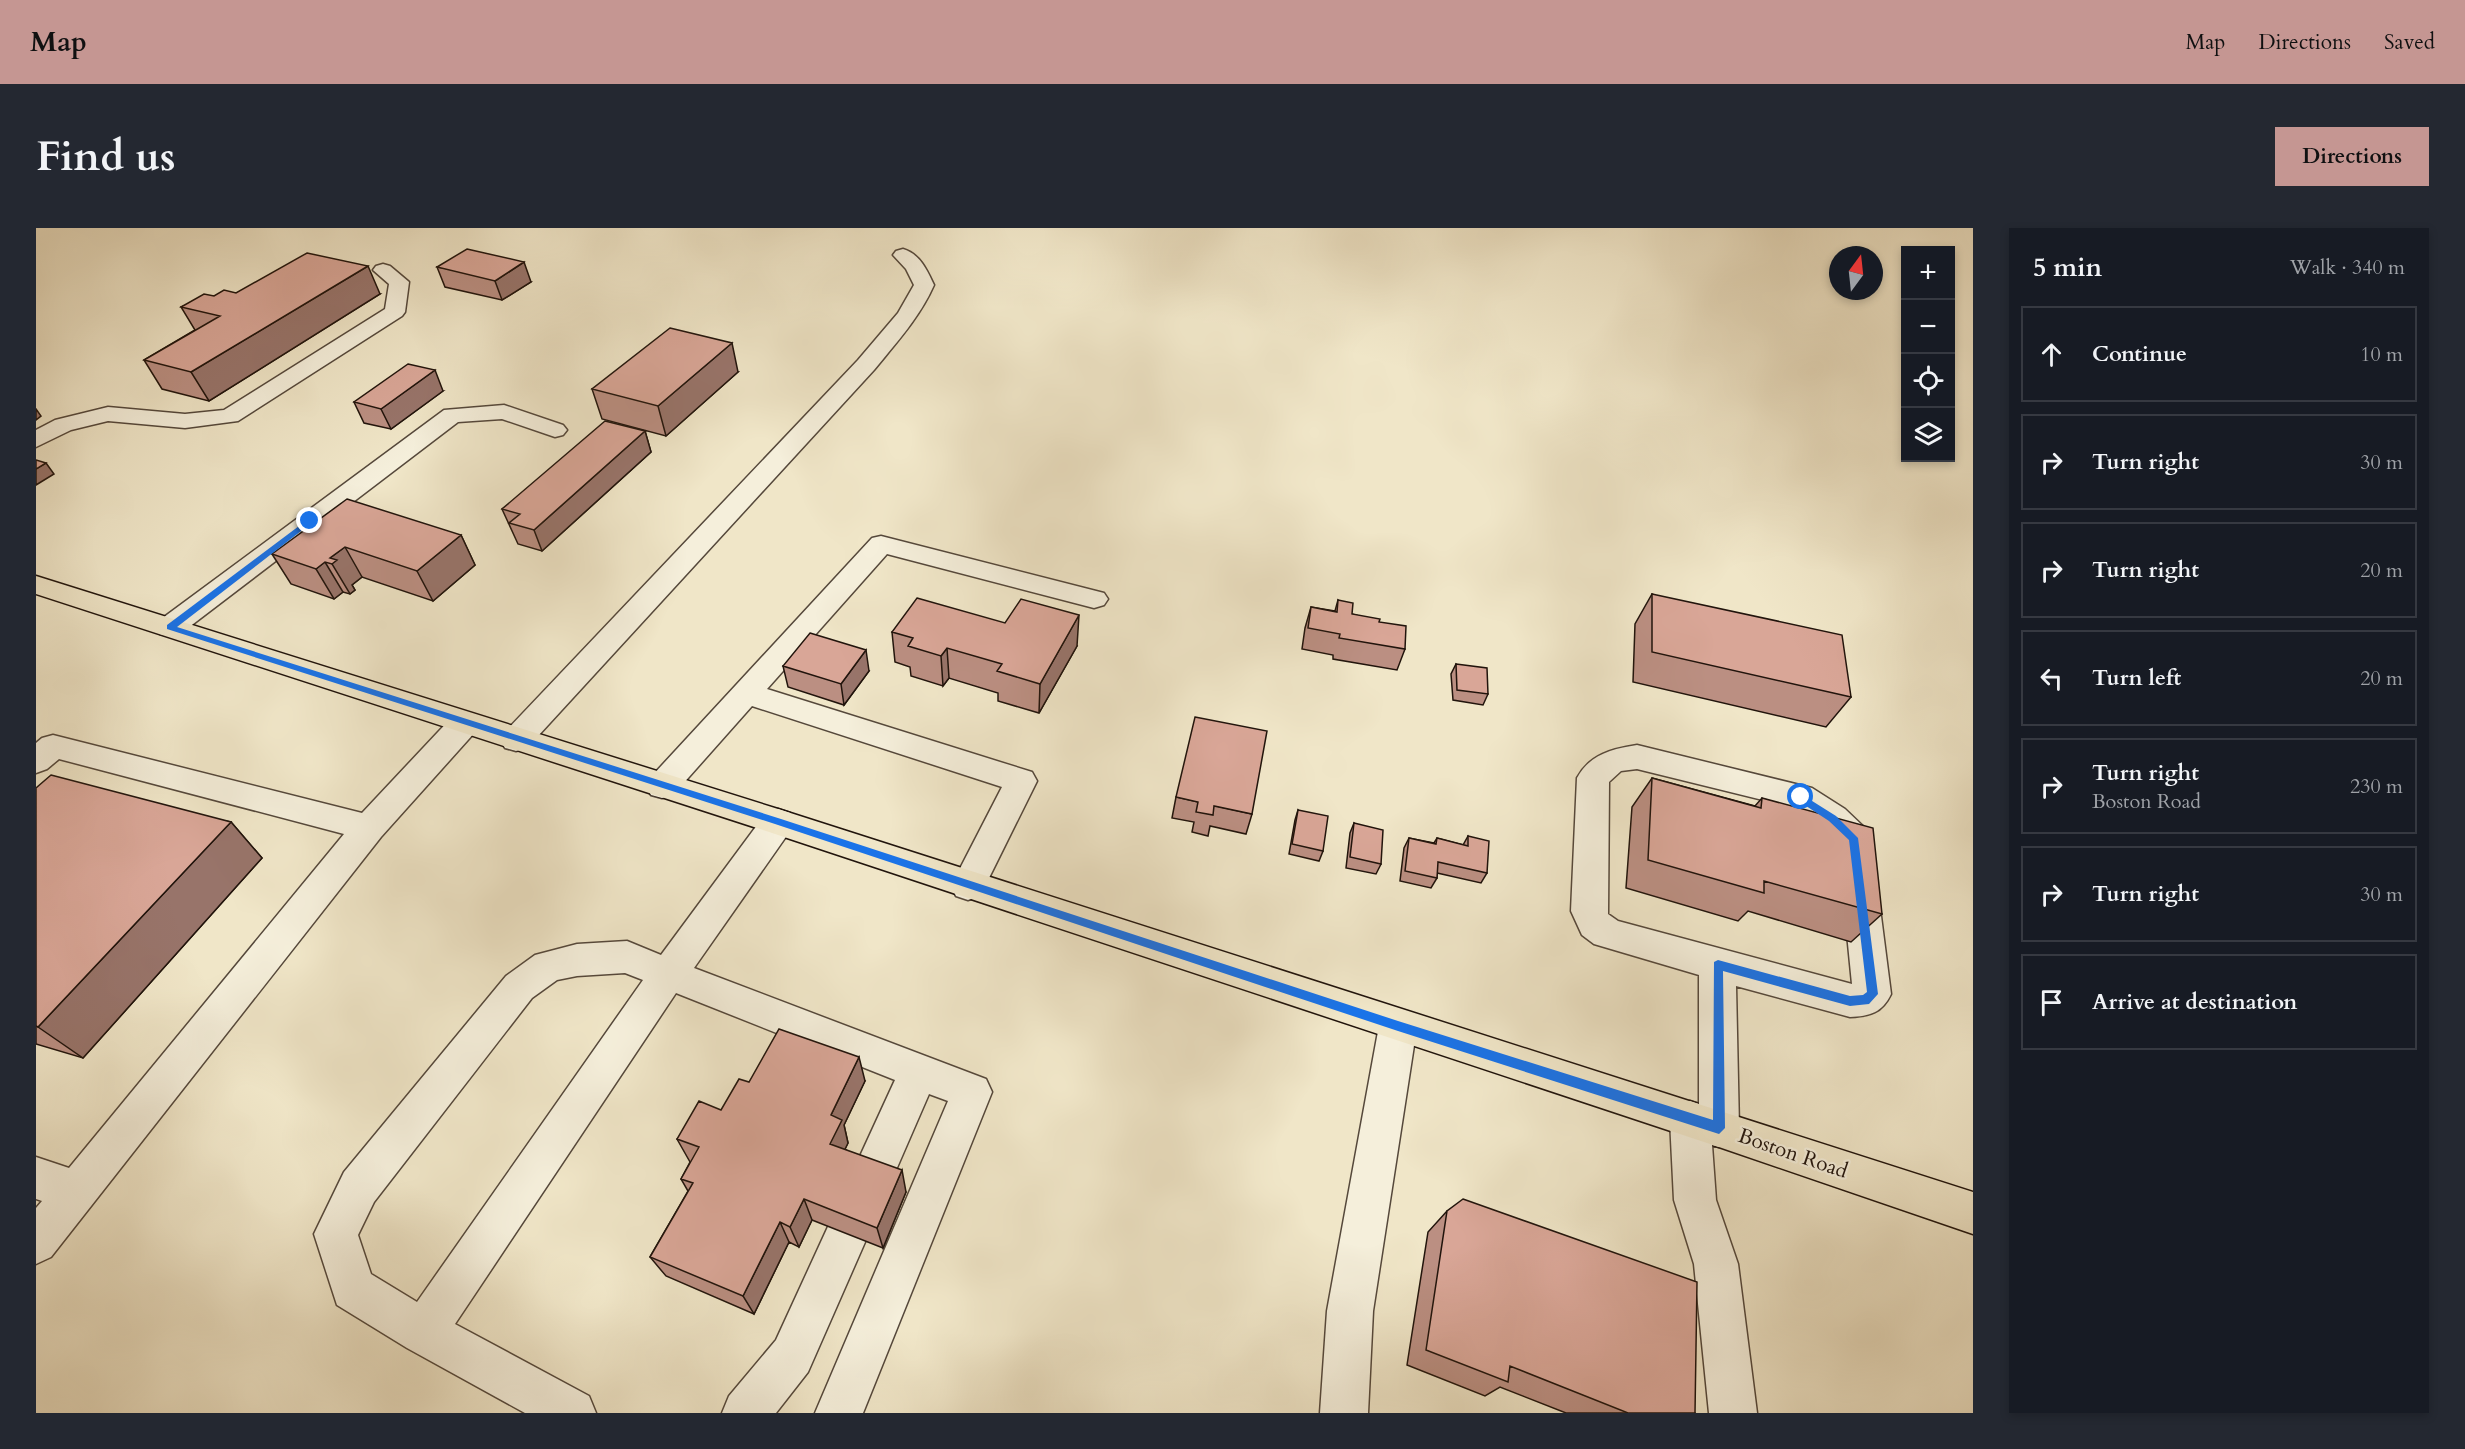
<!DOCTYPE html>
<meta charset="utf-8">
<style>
body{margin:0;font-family:Cardo,serif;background:#242831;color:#f1f3f6}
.controls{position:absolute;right:18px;top:18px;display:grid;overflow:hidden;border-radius:0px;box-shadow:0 3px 9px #0003}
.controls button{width:54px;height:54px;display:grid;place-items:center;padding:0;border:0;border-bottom:2px solid #363941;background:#171b24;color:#f1f3f6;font:30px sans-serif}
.compass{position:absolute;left:1793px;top:18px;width:54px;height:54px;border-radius:50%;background:#171b24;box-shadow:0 3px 9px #0003;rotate:15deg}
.stop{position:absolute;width:18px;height:18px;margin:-14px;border:4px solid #1a73e8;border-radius:50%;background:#fff}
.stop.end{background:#1a73e8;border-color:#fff;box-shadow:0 2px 6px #0008}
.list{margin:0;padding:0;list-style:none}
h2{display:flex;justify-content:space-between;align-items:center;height:78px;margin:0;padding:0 24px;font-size:26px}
h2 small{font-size:20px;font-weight:400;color:#9ea1a6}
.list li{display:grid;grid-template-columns:39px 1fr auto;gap:18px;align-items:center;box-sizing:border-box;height:96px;margin:0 12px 12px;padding:0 12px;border:2px solid #363941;border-radius:0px}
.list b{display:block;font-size:22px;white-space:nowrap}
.list p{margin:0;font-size:20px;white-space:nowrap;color:#9ea1a6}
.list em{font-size:20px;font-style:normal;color:#9ea1a6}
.icon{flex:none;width:33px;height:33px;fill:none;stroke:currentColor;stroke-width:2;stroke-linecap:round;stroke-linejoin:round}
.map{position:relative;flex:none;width:1937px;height:1185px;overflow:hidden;border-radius:0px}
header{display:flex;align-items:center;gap:36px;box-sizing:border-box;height:84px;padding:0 30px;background:#c59692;color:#111}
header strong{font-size:28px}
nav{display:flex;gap:33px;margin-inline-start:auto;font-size:21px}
.intro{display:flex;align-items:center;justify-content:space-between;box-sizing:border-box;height:144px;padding:0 36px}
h1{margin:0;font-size:42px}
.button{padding:15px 27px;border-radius:0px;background:#c59692;color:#111;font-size:21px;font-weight:700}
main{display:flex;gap:36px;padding:0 36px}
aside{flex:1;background:#171b24;border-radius:0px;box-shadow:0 3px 9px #0003}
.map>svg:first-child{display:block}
</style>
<header>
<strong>Map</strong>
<nav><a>Map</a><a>Directions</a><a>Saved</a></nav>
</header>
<div class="intro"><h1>Find us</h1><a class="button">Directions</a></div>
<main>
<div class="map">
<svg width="1937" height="1185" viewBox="0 0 1937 1185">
<rect width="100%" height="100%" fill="#f0e6c8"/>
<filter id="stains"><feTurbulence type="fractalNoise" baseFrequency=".00333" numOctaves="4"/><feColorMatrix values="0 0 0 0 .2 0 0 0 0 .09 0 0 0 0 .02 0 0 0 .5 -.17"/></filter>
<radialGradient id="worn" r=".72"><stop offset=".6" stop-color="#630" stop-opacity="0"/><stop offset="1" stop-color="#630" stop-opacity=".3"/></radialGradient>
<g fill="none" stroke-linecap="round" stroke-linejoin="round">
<g stroke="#55483b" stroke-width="3">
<path id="minor" d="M 867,21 C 884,26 891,42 898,57 C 884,89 860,115 838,142 L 491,520 L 480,523 L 469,520 L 464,512 L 469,504 L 822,132 L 862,85 L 878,57 L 870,41 L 857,27 L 860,23 Z
M 347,36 L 354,38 L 373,54 L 369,84 L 366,88 L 202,193 L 149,200 L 72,193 L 35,202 L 0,219 L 0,202 L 19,192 L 72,179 L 149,186 L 188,182 L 349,81 L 353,56 L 337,42 L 340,38 Z
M 468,177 L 527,197 L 531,202 L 527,207 L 519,209 L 466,191 L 422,194 L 144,406 L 134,408 L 124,406 L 120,399 L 124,392 L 408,182 Z
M 845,308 L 1068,365 L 1072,371 L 1068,377 L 1058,380 L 851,326 L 731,461 L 996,544 L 1001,553 L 949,658 L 944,668 L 932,672 L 920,668 L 915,658 L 966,559 L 716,478 L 637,567 L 626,570 L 615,567 L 610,558 L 615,549 L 836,310 Z
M 429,484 L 440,487 L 444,495 L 440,503 L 345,609 L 15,1029 L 0,1036 L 0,980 L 6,973 L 0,971 L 0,929 L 33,940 L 308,606 L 23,531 L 11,541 L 0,545 L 0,515 L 6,510 L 17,507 L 326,585 L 418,487 Z
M 1601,517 L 1776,560 L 1809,581 L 1830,601 L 1835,610 L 1855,766 C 1846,785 1834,788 1814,789 L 1700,758 L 1703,900 L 1697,914 L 1683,919 L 1676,917 L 1680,972 L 1702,1036 L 1721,1185 L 1673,1185 L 1658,1036 L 1638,972 L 1634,892 L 1640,878 L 1654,873 L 1663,876 L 1663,747 L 1558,716 L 1546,707 L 1535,683 L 1541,550 C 1554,526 1576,521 1601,517 ZM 1601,541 L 1755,579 L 1785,599 L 1802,615 L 1816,756 L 1582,693 L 1572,686 L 1573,554 L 1585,543 Z
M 742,581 L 754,585 L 759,594 L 754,603 L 658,740 L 950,851 L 956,864 L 827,1185 L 779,1185 L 912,873 L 893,866 L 850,965 L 835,971 L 820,965 L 814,950 L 859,852 L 640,765 L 419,1096 L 553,1168 L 560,1185 L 489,1185 L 371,1120 L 301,1077 L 278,1006 L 308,944 L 470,748 L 499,727 L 541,716 L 591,713 L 625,727 L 730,585 ZM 589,745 L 607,752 L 381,1074 L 335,1046 L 322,1007 L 338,974 L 496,770 L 521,752 L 541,748 Z
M 1362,781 L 1375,786 L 1381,798 L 1337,1083 L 1332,1185 L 1284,1185 L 1291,1083 L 1343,798 L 1349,786 Z
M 811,983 L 826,990 L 833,1005 L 772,1144 L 740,1185 L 686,1185 L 693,1168 L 740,1112 L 796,990 Z"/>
</g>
<g stroke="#21140c" stroke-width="3">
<path id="major" d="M 0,348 L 742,581 L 1937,964 L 1937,1006 L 1683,919 L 730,603 L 0,366 Z"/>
</g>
<use href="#minor" fill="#f5efdb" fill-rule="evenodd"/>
<use href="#major" fill="#f0e6c8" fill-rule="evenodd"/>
</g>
<path fill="#bb8f82" stroke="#21140c" stroke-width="1.5" d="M 401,39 L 495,54 L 466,72 L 409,59 Z
M 200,65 L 344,66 L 173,173 L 126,161 L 108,132 L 159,102 L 145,79 L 178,68 Z
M 702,144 L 630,208 L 566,191 L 556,161 Z
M 407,163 L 355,201 L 328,195 L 318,174 Z
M 609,203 L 615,224 L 506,323 L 482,316 L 466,281 Z
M 425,307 L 439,337 L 397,373 L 326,349 L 316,357 L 319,362 L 314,366 L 307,364 L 298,371 L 255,356 L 236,326 Z
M 1616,366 L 1815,469 L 1790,499 L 1597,454 L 1599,396 Z
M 1302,372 L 1316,386 L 1343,394 L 1369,421 L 1361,442 L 1297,431 L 1297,427 L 1266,421 L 1269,400 L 1275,379 L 1299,383 Z
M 856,404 L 1041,418 L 1003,485 L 962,473 L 962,465 L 913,450 L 907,458 L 875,448 L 874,439 L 859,434 Z
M 1420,436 L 1452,466 L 1447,477 L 1417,472 L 1415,446 Z
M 747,438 L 833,443 L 808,477 L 752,459 Z
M 1616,550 L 1719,578 L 1726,570 L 1846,686 L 1815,714 L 1712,683 L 1702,693 L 1590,660 L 1596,579 Z
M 0,560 L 195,594 L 226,630 L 47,830 L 0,816 Z
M 1140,569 L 1216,586 L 1210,606 L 1174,598 L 1172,608 L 1156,604 L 1158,594 L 1136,590 Z
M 1262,582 L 1287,623 L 1283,633 L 1253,626 L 1259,592 Z
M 1318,595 L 1345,636 L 1340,646 L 1310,640 L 1314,605 Z
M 1432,608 L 1451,645 L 1445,655 L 1401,645 L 1401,650 L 1395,660 L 1364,653 L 1368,620 L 1373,610 L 1398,615 L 1401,610 L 1427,617 Z
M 829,853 L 808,897 L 812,915 L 809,921 L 870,964 L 847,1020 L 776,992 L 763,1019 L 753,1014 L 718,1086 L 630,1048 L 614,1029 L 652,963 L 645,951 L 654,934 L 641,911 L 685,882 L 713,854 Z
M 1411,983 L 1659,1185 L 1530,1185 L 1464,1159 L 1449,1168 L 1371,1137 L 1392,1004 Z"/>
<path fill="#98746a" stroke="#21140c" stroke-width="1.5" d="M 488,34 L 495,54 L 466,72 L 459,53 Z
M 332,38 L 344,66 L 173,173 L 155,144 Z
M 696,115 L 702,144 L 630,208 L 622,178 Z
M 399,142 L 407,163 L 355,201 L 345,181 Z
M 0,181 L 5,188 L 0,192 Z
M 609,203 L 615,224 L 506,323 L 498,302 Z
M 10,235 L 18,246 L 0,257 L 0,241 Z
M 425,307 L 439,337 L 397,373 L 381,343 Z
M 309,319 L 326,349 L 316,357 L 319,362 L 314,366 L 296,336 L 294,330 Z
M 289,334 L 307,364 L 298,371 L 280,341 Z
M 1043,387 L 1041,418 L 1003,485 L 1004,456 Z
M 911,420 L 913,450 L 907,458 L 905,428 Z
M 830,422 L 833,443 L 808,477 L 805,456 Z
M 195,594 L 226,630 L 47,830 L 2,799 Z
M 823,829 L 829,853 L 808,897 L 812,915 L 801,938 L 794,916 L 795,887 Z
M 866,942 L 870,964 L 847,1020 L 841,1000 Z
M 768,971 L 776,992 L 763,1019 L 754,999 Z
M 744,994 L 753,1014 L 718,1086 L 707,1068 Z"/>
<path fill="#d9a697" stroke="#21140c" stroke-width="1.5" d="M 431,21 L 488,34 L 459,53 L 401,39 Z
M 271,25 L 332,38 L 155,144 L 108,132 L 184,88 L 145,79 L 168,66 L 178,68 L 188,62 L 200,65 Z
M 634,100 L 696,115 L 622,178 L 556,161 Z
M 372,136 L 399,142 L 345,181 L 318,174 Z
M 569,193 L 609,203 L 498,302 L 473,295 L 484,286 L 466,281 Z
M 0,232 L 10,235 L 0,241 Z
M 311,271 L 425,307 L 381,343 L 309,319 L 294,330 L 301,332 L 296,336 L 289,334 L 280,341 L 236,326 Z
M 1616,366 L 1806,407 L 1815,469 L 1616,424 Z
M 881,370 L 969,395 L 985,371 L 1043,387 L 1004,456 L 961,443 L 966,436 L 911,420 L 905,428 L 872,418 L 877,410 L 856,404 Z
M 1302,372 L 1317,375 L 1316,386 L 1344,391 L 1343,394 L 1370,398 L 1369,421 L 1303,410 L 1304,406 L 1272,400 L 1275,379 L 1301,384 Z
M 774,405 L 830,422 L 805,456 L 747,438 Z
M 1420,436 L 1451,440 L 1452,466 L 1421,462 Z
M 1159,489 L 1231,503 L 1216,586 L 1178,578 L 1177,587 L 1160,584 L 1162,574 L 1140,569 Z
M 15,547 L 195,594 L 2,799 L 0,798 L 0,560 Z
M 1616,550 L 1725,580 L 1726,570 L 1837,600 L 1846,686 L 1728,653 L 1728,665 L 1612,632 Z
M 1262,582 L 1292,588 L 1287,623 L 1256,616 Z
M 1318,595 L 1347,602 L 1345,636 L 1314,629 Z
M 1432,608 L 1453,613 L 1451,645 L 1402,634 L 1401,650 L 1369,643 L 1373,610 L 1400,616 L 1401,610 L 1432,618 Z
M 743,801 L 823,829 L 795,887 L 806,892 L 794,916 L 866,942 L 841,1000 L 768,971 L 754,999 L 744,994 L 707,1068 L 614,1029 L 657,955 L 645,951 L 663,919 L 641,911 L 663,873 L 685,882 L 703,851 L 713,854 Z
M 1427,971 L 1661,1054 L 1659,1185 L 1592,1185 L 1474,1138 L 1472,1154 L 1390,1122 L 1411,983 Z"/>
<path fill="#1a73e8" d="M 271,292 L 278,293 L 141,399 L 745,591 L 1362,793 L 1677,892 L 1678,734 L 1682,732 L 1814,768 L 1827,767 L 1831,764 L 1813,612 L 1793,593 L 1761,572 L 1761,567 L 1765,566 L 1800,588 L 1822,610 L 1842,766 L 1833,776 L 1814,778 L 1687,743 L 1689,900 L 1683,906 L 1362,803 L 739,596 L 131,401 L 131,397 Z"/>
<g text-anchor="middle" stroke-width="4.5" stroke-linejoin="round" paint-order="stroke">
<g font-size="21" fill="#21140c" stroke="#f5efdb">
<text transform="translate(1757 925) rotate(19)" y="7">Boston Road</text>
</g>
</g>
<rect width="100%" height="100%" filter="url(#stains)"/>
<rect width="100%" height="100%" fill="url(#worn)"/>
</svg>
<div class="controls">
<button>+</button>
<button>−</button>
<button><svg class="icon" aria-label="locate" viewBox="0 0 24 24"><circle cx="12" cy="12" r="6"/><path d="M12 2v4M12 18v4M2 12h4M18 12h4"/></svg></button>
<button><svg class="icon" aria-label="layers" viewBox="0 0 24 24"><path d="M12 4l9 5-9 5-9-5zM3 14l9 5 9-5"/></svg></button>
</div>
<svg class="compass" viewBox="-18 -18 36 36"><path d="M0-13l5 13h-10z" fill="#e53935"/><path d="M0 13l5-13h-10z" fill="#9ea1a6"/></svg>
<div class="stop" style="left:1765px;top:569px"></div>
<div class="stop end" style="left:274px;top:293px"></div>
</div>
<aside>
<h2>5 min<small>Walk · 340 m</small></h2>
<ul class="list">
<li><svg class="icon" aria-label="ahead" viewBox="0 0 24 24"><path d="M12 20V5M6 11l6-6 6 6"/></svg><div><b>Continue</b></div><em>10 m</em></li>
<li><svg class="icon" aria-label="right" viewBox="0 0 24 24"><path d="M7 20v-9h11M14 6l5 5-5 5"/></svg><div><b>Turn right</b></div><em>30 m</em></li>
<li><svg class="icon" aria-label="right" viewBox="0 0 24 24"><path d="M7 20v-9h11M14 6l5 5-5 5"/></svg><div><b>Turn right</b></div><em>20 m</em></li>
<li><svg class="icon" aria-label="left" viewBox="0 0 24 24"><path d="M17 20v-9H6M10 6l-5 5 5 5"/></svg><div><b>Turn left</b></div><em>20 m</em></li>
<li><svg class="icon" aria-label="right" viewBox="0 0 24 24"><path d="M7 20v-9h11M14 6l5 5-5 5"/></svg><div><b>Turn right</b><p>Boston Road</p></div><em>230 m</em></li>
<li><svg class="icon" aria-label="right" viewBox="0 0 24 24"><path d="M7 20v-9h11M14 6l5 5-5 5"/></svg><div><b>Turn right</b></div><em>30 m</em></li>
<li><svg class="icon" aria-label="arrive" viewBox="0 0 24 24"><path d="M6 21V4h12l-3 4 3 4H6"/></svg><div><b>Arrive at destination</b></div></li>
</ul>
</aside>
</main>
